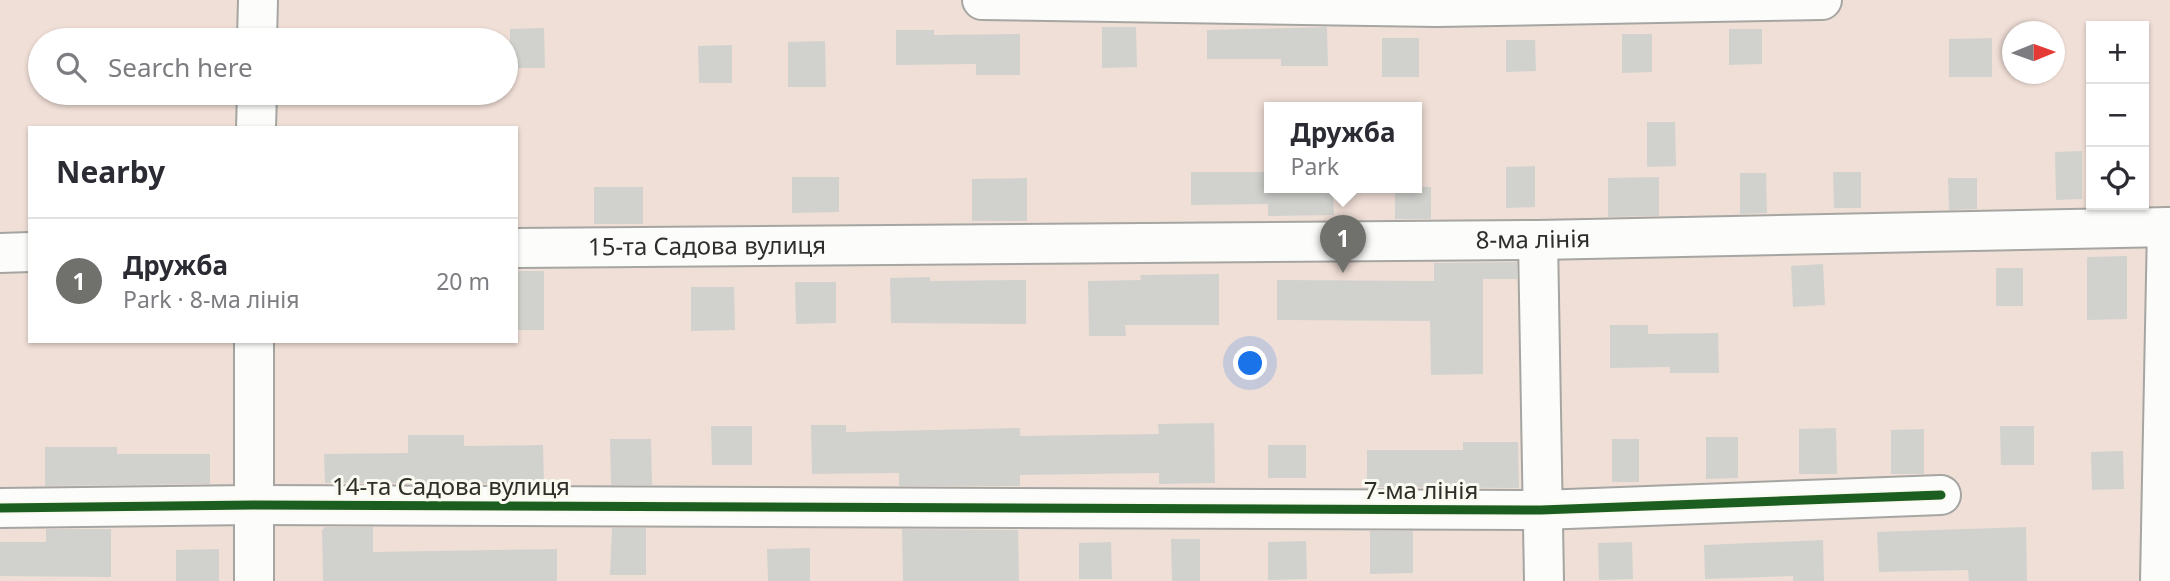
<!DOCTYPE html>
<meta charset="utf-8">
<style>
body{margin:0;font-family:"Noto Sans",sans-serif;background:#f2f2f3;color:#2b2b33}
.controls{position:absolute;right:21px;top:21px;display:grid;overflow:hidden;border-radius:0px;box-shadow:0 2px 5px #0004}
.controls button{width:63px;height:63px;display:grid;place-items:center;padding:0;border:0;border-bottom:2px solid #e1e1e2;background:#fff;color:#2b2b33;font:35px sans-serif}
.compass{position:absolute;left:2002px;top:21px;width:63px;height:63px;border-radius:50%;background:#fff;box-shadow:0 2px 5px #0004;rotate:89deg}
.you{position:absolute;left:1251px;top:364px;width:24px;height:24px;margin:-18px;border:5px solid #fff;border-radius:50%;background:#1a73e8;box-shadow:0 0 0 10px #1a73e833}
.badge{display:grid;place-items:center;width:46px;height:46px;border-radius:50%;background:#70706c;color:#fff;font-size:23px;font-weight:700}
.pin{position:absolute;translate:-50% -58px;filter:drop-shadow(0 2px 4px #0008)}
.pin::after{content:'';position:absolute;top:37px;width:24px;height:21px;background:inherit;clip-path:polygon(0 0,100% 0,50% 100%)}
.popup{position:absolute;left:1264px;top:102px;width:158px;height:91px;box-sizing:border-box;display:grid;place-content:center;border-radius:0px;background:#fff;filter:drop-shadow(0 2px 5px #0005);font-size:23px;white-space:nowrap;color:#7c7c81}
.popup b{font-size:26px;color:#2b2b33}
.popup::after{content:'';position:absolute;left:50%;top:100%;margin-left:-14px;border:14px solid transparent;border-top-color:#fff}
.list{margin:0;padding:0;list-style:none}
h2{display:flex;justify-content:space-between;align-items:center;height:91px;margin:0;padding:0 28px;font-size:30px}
h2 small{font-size:23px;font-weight:400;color:#7c7c81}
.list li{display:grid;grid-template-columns:46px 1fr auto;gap:21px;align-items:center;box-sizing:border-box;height:126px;padding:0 28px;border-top:2px solid #e1e1e2}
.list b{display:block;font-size:26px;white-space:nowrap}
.list p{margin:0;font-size:23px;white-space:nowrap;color:#7c7c81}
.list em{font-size:23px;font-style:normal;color:#7c7c81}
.icon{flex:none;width:38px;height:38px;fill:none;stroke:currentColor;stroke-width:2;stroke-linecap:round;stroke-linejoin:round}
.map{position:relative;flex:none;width:2170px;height:581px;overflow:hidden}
.search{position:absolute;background:#fff;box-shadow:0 2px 5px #0004;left:28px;top:28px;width:490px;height:77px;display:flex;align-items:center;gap:18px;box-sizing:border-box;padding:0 24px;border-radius:38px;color:#7c7c81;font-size:26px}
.panel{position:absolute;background:#fff;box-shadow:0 2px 5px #0004;left:28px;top:126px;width:490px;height:217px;border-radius:0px}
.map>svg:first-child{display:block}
</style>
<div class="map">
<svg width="2170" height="581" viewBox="0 0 2170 581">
<rect width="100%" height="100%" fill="#ebeae5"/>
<path fill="#f0dfd7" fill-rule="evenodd" d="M 0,0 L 2170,0 L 2170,581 L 0,581 ZM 2091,26 L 2144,26 L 2144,205 L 2091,205 ZM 2012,32 L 2054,32 L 2054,74 L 2012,74 ZM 40,40 L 506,40 L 506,93 L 40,93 ZM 1270,107 L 1416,107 L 1416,187 L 1270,187 ZM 30,128 L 516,128 L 516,341 L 30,341 Z"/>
<path fill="#d1d2ce" d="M 1102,27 L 1136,27 L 1137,67 L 1102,68 Z
M 1327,27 L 1328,66 L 1281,66 L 1281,59 L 1207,59 L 1207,30 Z
M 544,28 L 545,68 L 510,68 L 510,29 Z
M 1729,29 L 1762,29 L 1762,64 L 1729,65 Z
M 896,30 L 934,30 L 934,35 L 1020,34 L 1020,75 L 976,75 L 976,64 L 896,65 Z
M 313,31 L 349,31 L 349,40 L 313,40 Z
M 1622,34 L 1652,34 L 1652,72 L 1622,73 Z
M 1382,38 L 1419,38 L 1419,77 L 1382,77 Z
M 1992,38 L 1992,77 L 1949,77 L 1949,39 Z
M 1506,40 L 1535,40 L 1536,71 L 1506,72 Z
M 825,41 L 826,87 L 788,87 L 788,42 Z
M 732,45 L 732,83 L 699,83 L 698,46 Z
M 313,93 L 349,93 L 349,101 L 313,101 Z
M 1647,122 L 1675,122 L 1676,166 L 1647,167 Z
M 2082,151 L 2082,199 L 2056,200 L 2055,152 Z
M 1535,166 L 1535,207 L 1506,208 L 1506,167 Z
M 1191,172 L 1270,172 L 1270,187 L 1333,187 L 1334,215 L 1268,216 L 1268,204 L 1191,205 Z
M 1833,172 L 1861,172 L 1861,208 L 1834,208 Z
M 1740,173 L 1766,173 L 1767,213 L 1740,214 Z
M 792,177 L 839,177 L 839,212 L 792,213 Z
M 1659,177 L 1659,216 L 1608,217 L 1608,178 Z
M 1027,178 L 1027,221 L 972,221 L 972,179 Z
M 1948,178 L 1977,178 L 1977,209 L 1949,210 Z
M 594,187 L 643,187 L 643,224 L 594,224 Z
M 1395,187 L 1431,187 L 1431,219 L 1395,219 Z
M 2127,256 L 2127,319 L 2087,320 L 2087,257 Z
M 1517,262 L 1517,279 L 1483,279 L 1483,374 L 1431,375 L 1430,321 L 1277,320 L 1277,280 L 1434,281 L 1434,263 Z
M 1823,264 L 1825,305 L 1793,307 L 1791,266 Z
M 1996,268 L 2023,268 L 2023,306 L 1996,306 Z
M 516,271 L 544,271 L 544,330 L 516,330 Z
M 1219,274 L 1219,325 L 1125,325 L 1126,336 L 1089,336 L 1088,281 L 1141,280 L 1140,275 Z
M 930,277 L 930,281 L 1026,280 L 1026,324 L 891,323 L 890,278 Z
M 795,282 L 836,282 L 836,323 L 796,324 Z
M 691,287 L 734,287 L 735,330 L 691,331 Z
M 1610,325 L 1648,325 L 1648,334 L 1718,333 L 1719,373 L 1670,373 L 1670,367 L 1610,368 Z
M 1214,423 L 1215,483 L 1159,484 L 1159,473 L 1020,475 L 1020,486 L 899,486 L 899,473 L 812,474 L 811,425 L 846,425 L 846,432 L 1020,428 L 1020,436 L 1159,434 L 1158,424 Z
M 711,426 L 752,426 L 752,465 L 712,465 Z
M 2000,426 L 2034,426 L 2034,465 L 2001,465 Z
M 1836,428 L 1837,474 L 1799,474 L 1799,429 Z
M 1924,429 L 1924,474 L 1891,474 L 1891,430 Z
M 408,435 L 464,435 L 464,446 L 543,445 L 544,484 L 325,483 L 324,454 L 408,453 Z
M 1706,437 L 1738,437 L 1738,478 L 1706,479 Z
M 610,439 L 651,439 L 652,485 L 611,485 Z
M 1612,439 L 1639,439 L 1639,482 L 1612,482 Z
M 1463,442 L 1518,442 L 1519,488 L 1367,487 L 1367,450 L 1463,450 Z
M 1268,445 L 1306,445 L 1306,478 L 1268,478 Z
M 45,447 L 117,447 L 117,454 L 210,454 L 210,484 L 45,486 Z
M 2123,451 L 2124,489 L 2092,490 L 2091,452 Z
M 325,527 L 373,527 L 373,552 L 557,549 L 557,581 L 323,581 L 322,530 Z
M 2026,527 L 2027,581 L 1969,581 L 1968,570 L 1879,572 L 1877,532 Z
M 612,528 L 646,528 L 646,575 L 610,575 Z
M 46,529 L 111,529 L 111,577 L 0,576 L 0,542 L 46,542 Z
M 902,529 L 1018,530 L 1019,581 L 903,581 Z
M 1370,531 L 1413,531 L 1413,573 L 1370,574 Z
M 1171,539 L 1200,539 L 1200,581 L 1172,581 Z
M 1823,540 L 1824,581 L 1793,581 L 1793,576 L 1705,579 L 1704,545 Z
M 1306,541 L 1307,579 L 1268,580 L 1268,542 Z
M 1111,542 L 1112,579 L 1079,579 L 1079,543 Z
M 1632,542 L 1633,579 L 1599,580 L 1598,543 Z
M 810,548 L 810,581 L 768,581 L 767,549 Z
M 219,549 L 219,581 L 176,581 L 176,550 Z"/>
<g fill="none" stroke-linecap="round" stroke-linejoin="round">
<g stroke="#a5a5a1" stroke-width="42">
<g id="minor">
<path d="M 982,0 L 1437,7 L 1822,0"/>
<path d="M 257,40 L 258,0"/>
<path d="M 256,128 L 257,93"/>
<path d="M 1538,240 L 1544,581"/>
<path id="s1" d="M 516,248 L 1538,240 L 2170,227"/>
<path d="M 0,253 L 30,252"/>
<path d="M 0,508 L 253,505 L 1541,510 L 1941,495"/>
<path d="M 254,581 L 254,341"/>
<path d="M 2160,581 L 2167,227"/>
</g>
</g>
<use href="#minor" stroke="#fcfcfb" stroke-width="38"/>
<g stroke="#fafaf1" stroke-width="13">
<path id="cycleway" d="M 0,508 L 253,505 L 1541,510 L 1941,495"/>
</g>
<use href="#cycleway" stroke="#1b5e20" stroke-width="9"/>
</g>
<g text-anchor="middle" stroke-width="6" stroke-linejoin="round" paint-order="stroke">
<g font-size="24" fill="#2e2e2b" stroke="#fafaf1">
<text dy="8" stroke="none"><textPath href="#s1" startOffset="1017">8-ма лінія</textPath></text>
<text dy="8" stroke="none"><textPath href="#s1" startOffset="191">15-та Садова вулиця</textPath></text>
<text x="451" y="495">14-та Садова вулиця</text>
<text x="1421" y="499">7-ма лінія</text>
</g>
</g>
</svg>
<div class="controls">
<button>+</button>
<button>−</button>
<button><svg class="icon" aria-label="locate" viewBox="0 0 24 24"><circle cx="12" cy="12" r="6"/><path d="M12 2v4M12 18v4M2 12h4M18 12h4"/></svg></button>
</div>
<svg class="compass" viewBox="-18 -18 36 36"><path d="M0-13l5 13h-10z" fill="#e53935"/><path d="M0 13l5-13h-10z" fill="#7c7c81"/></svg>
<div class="you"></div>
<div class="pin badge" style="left:1343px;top:273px">1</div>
<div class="popup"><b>Дружба</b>Park</div>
<div class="search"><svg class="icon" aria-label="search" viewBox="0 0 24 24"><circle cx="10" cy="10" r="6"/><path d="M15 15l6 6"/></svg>Search here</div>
<section class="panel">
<h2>Nearby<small></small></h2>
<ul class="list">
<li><span class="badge">1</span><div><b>Дружба</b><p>Park · 8-ма лінія</p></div><em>20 m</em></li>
</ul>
</section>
</div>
